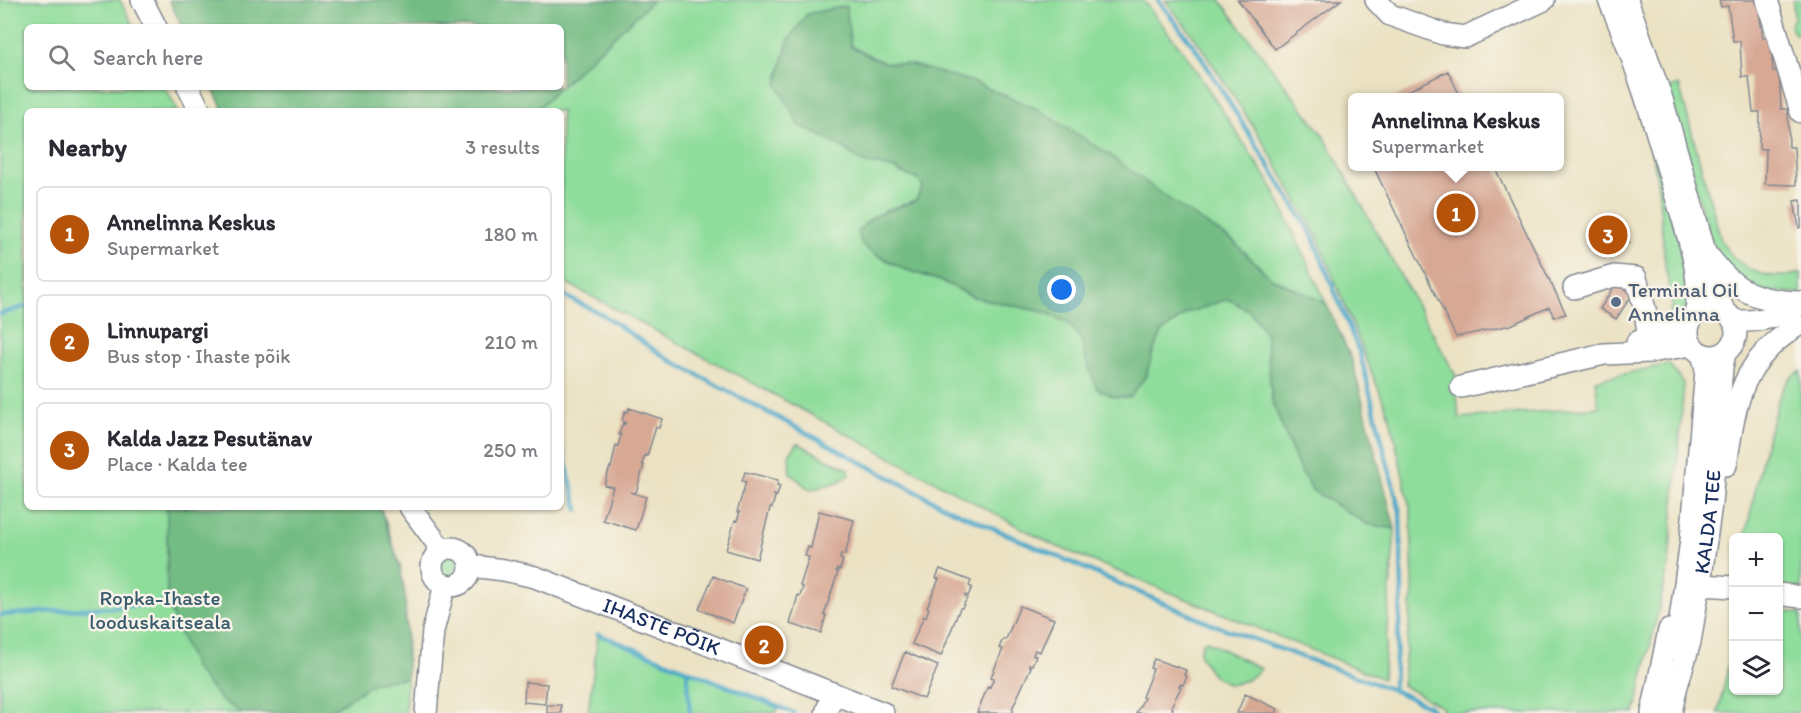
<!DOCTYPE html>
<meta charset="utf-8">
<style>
body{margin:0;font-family:Itim,sans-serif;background:#f2f2f3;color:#2b2b33}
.controls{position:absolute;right:18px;bottom:18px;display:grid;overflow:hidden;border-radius:9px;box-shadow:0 2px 4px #0004}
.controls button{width:54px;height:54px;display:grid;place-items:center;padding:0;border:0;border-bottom:2px solid #e1e1e2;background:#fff;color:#2b2b33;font:30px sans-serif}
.you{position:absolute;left:1062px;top:290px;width:21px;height:21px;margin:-15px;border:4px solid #fff;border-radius:50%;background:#1a73e8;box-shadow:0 0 0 9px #1a73e833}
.badge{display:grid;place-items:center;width:39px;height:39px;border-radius:50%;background:#b45309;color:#fff;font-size:20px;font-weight:700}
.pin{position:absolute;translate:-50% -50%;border:3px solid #fff;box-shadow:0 2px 6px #0006}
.popup{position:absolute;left:1348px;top:93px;width:216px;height:78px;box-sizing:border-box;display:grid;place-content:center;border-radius:9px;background:#fff;filter:drop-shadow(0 2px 4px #0005);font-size:20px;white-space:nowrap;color:#7c7c81}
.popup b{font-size:22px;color:#2b2b33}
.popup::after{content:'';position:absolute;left:50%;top:100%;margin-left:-12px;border:12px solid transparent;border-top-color:#fff}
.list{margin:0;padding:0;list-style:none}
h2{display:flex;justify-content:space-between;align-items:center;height:78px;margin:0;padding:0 24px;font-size:26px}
h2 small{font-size:20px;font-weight:400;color:#7c7c81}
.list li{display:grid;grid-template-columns:39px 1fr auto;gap:18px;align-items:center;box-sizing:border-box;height:96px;margin:0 12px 12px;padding:0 12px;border:2px solid #e1e1e2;border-radius:9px}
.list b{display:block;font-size:22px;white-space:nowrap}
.list p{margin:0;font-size:20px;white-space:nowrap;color:#7c7c81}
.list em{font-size:20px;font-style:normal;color:#7c7c81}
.icon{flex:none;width:33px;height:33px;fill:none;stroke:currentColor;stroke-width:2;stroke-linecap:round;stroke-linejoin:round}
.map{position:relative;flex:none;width:1801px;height:713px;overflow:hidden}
.search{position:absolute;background:#fff;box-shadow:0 2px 4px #0004;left:24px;top:24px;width:540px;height:66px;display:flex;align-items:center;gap:15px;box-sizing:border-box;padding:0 21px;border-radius:9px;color:#7c7c81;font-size:22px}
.panel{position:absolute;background:#fff;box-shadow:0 2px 4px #0004;left:24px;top:108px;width:540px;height:402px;border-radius:9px}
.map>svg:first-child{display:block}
</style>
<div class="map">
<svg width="1801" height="713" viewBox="0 0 1801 713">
<rect width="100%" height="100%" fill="#f7f3e8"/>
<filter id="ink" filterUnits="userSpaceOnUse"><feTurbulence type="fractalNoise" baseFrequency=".0167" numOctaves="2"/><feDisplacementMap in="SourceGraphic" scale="12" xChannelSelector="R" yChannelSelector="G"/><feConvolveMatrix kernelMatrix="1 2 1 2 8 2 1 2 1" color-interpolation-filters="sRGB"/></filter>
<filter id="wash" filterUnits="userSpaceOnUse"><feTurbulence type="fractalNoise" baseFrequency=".008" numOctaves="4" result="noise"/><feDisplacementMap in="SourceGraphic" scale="24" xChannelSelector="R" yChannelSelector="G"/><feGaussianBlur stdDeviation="1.35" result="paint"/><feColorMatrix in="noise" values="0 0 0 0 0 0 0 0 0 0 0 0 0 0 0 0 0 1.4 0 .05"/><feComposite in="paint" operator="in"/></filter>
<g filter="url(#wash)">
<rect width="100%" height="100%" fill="#ebe2c3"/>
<path fill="#8fdd9b" stroke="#55867c" stroke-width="1.5" d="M 0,0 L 120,0 L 134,27 L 27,27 L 27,87 L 165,87 L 178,111 L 27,111 L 27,507 L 380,507 C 409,578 409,638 405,713 L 0,713 Z
M 653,0 L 1143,0 L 1186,55 L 1272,186 L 1326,303 L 1271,278 L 1233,241 L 1181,208 L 912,65 L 882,62 L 851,46 L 799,125 L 844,148 L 862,162 L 892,168 L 918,180 L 923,186 L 916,200 L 884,211 L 875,254 L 904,269 L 941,281 L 974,297 L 1048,313 L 1070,325 L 1082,341 L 1086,360 L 1153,352 L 1162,332 L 1187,313 L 1228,299 L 1250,311 L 1266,334 L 1272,401 L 1299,468 L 1312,490 L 1367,524 L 1395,529 L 1383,679 L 1053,545 L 561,280 L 561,111 L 535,111 Z
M 1165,0 L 1220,0 L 1323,135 L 1455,374 L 1459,418 L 1599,407 L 1595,380 L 1669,364 L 1684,384 L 1669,564 L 1635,713 L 1443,713 L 1443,708 L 1402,685 L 1413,590 L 1411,512 L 1390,418 L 1317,236 L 1262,140 L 1198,42 Z
M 1793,0 L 1801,0 L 1801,34 L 1798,35 L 1794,33 L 1790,26 L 1794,18 Z
M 1679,85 L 1721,240 C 1737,269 1768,283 1801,273 L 1801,293 L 1757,291 L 1716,257 L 1666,89 Z
M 1651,145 L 1685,261 L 1689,303 L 1684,311 L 1668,320 L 1672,304 L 1665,265 L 1658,185 Z
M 1801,371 L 1801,591 L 1779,587 L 1778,538 L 1745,538 L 1764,450 L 1780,394 L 1791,376 Z
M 798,443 L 825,458 L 849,469 L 849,475 L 838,482 L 810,490 L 790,473 L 789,454 Z
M438 566a14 14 0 1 1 28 0a14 14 0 1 1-28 0Z
M 1779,609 L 1801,614 L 1801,713 L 1718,713 L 1733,643 L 1734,690 L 1778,690 Z
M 598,634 L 778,708 L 776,713 L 588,713 Z
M 1207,641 L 1261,669 L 1247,680 L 1230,685 L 1212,675 L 1199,654 L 1203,642 Z"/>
<path fill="#73bc83" stroke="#477670" stroke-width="1.5" d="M 169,0 L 653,0 L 561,86 L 561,27 L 182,27 Z
M 846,6 L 851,47 L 882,62 L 912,65 L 973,82 L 1037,109 L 1110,155 L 1181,208 L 1233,241 L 1271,278 L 1326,303 L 1352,360 L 1395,529 L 1367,524 L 1312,490 L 1299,468 L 1272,401 L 1266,334 L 1250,311 L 1228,299 L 1187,313 L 1162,332 L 1153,352 L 1146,376 L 1130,397 L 1115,397 L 1097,389 L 1086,360 L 1082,341 L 1070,325 L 1048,313 L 974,297 L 941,281 L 904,269 L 875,254 L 862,245 L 858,232 C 872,211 895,210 916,200 L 923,186 L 918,180 L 892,168 L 862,162 L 844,148 L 799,125 L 777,84 L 788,41 L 807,14 Z
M 212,87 L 560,87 L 535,111 L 224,111 Z
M 167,507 L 380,507 L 400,566 L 405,595 L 407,678 L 375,682 L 330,711 L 322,713 L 242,713 L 221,700 L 195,669 L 167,603 Z"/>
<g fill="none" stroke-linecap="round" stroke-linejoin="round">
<path stroke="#4aa8c9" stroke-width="4.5" d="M 1158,0 L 1196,49 L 1311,233 L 1360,354 L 1400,512 L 1402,593 L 1393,690 L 1428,706 L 1435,713
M 561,294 L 603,315 L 668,359 L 945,507 L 1209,623 L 1393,690
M 0,314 L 27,306
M 561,445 L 578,510
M 0,615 L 167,603
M 598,634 L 794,713
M 687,670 L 690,713"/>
</g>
<g id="blocks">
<path fill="#d7a894" d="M 1238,0 L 1341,0 L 1275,49 Z
M 1719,0 L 1757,0 L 1763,37 L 1770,36 L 1773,71 L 1779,71 L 1781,109 L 1788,109 L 1789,147 L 1794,147 L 1796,185 L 1765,184 L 1766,149 L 1759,149 L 1760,112 L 1753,112 L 1749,77 L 1742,77 L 1740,41 L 1733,41 L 1728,6 L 1721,7 Z
M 1448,71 L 1461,98 L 1394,98 Z
M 1373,166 L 1494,166 L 1566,314 L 1554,317 L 1549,307 L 1511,325 L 1456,337 Z
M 1801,200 L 1801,227 L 1799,228 L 1794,201 Z
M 1616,218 L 1629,243 L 1602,256 L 1596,246 L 1592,248 L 1589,244 L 1594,241 L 1589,231 Z
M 1616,283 L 1632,295 L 1616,319 L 1600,309 Z
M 629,408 L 662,419 L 659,428 L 656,427 L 647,456 L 645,455 L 642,464 L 644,465 L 636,493 L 630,492 L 646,497 L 636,530 L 603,520 L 613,487 L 604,485 L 610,467 L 611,468 L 616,445 L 618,446 L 621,435 L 619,434 L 623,423 L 625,424 L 625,422 L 622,421 L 625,411 L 628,412 Z
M 745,472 L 778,480 L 777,485 L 780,486 L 777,496 L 774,495 L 775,497 L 772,508 L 770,508 L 757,559 L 726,550 L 735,520 L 737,521 L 740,512 L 737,512 L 746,482 L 742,481 Z
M 819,511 L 854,520 L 845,555 L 841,554 L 840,559 L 843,560 L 840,570 L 837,569 L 836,571 L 838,572 L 824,615 L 826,615 L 821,633 L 790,624 L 798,595 L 800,596 L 803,587 L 800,586 L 809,557 L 805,556 L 808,547 L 811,548 Z
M 940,569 L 971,581 L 969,586 L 972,587 L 968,596 L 965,595 L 965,597 L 967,598 L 962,608 L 960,608 L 941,656 L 912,644 L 924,616 L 926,617 L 929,608 L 927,607 L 939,579 L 936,578 Z
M 713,576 L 746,589 L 733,623 L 699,609 Z
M 1020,606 L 1054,619 L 1040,652 L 1035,650 L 1033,655 L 1036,656 L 1032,665 L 1029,664 L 1029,666 L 1031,667 L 1012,709 L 1014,710 L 1012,713 L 977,713 L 988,686 L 990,687 L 994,678 L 991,677 L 1003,649 L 999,648 L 1003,639 L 1006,639 Z
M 905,652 L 938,666 L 924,699 L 891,686 Z
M 1154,659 L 1186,670 L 1184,675 L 1187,676 L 1183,685 L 1180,684 L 1179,686 L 1181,687 L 1171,707 L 1173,708 L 1171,713 L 1136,713 L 1144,698 L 1142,697 L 1153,669 L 1150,668 Z
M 525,682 L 547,684 L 545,704 L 524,702 Z
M 1245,694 L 1278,709 L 1276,713 L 1237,713 Z
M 547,705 L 561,705 L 561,713 L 547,713 Z"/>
</g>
</g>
<g filter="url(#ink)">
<use href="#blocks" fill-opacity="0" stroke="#838890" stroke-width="1.5"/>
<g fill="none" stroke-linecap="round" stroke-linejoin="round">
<g stroke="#838890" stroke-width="24">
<g id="minor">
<path d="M 142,0 L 156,27"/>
<path d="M 1376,0 L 1390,15 L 1443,34 L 1465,37 L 1544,0"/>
<path d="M 1609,0 C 1636,61 1655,126 1674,190 C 1685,228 1704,276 1695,315"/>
<path d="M 1627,0 L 1662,99 L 1718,298 L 1725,312"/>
<path d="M 1767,0 L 1801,112"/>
<path d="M 188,87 L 200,111"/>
<path d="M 1711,259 C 1736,293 1759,301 1801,302"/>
<path d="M 1574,288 L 1614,276 L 1636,278 L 1645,309 L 1650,352"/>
<circle cx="1712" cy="332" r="24"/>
<path d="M 1733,320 C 1758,324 1779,316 1801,305"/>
<path d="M 1637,342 L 1690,322"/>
<path d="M 1461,387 L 1604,354 L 1650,352 L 1691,345"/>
<path d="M 1726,465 C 1736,402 1739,363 1797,326"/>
<path d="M 410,507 L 442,550"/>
<circle cx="451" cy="567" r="19"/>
<path id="s1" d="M 471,566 L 504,570 L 535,577 L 883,713"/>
<path d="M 1686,584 L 1734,587"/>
<path d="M 1778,594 L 1801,597"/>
<path d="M 1676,649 L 1691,540 L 1705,382 L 1706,369 L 1702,354"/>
<path d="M 426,713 L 433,631 L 445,585"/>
<path d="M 826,713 L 833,693"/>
<path d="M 1652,713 L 1669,630"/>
<path id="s2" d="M 1671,713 L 1676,689 L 1690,642 L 1702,569 L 1711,504 L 1722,367 L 1725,353"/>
</g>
</g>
<use href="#minor" stroke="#fff" stroke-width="21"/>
</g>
</g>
<circle fill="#5c6f8a" stroke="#f7f3e8" stroke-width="2" cx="1616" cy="302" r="6"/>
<g text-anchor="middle" stroke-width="5" stroke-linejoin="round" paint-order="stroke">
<g font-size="21" fill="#4e5e75" stroke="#f7f3e8" text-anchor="start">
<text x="1628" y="297">Terminal Oil<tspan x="1628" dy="24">Annelinna</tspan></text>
</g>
<g font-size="21" fill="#1b2f5e" stroke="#f7f3e8">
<text dy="7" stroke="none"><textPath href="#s2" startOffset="195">KALDA TEE</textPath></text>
<text dy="7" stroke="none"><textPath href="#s1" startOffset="201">IHASTE PÕIK</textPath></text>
</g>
<g font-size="21" fill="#385a6d" stroke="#f7f3e8">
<text x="160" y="605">Ropka-Ihaste<tspan x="160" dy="24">looduskaitseala</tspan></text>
</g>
</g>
</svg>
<div class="controls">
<button>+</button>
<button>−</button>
<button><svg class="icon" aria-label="layers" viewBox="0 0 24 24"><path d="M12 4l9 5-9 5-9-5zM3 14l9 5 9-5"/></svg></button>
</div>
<div class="you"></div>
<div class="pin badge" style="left:1456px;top:213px">1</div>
<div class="popup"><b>Annelinna Keskus</b>Supermarket</div>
<div class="pin badge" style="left:764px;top:645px">2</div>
<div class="pin badge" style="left:1608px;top:235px">3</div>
<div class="search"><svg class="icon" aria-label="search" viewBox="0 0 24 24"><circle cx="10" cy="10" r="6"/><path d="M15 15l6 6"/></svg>Search here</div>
<section class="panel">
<h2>Nearby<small>3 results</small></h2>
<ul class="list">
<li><span class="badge">1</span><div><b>Annelinna Keskus</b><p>Supermarket</p></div><em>180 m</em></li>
<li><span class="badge">2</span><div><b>Linnupargi</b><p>Bus stop · Ihaste põik</p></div><em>210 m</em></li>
<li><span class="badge">3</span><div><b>Kalda Jazz Pesutänav</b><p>Place · Kalda tee</p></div><em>250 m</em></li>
</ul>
</section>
</div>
